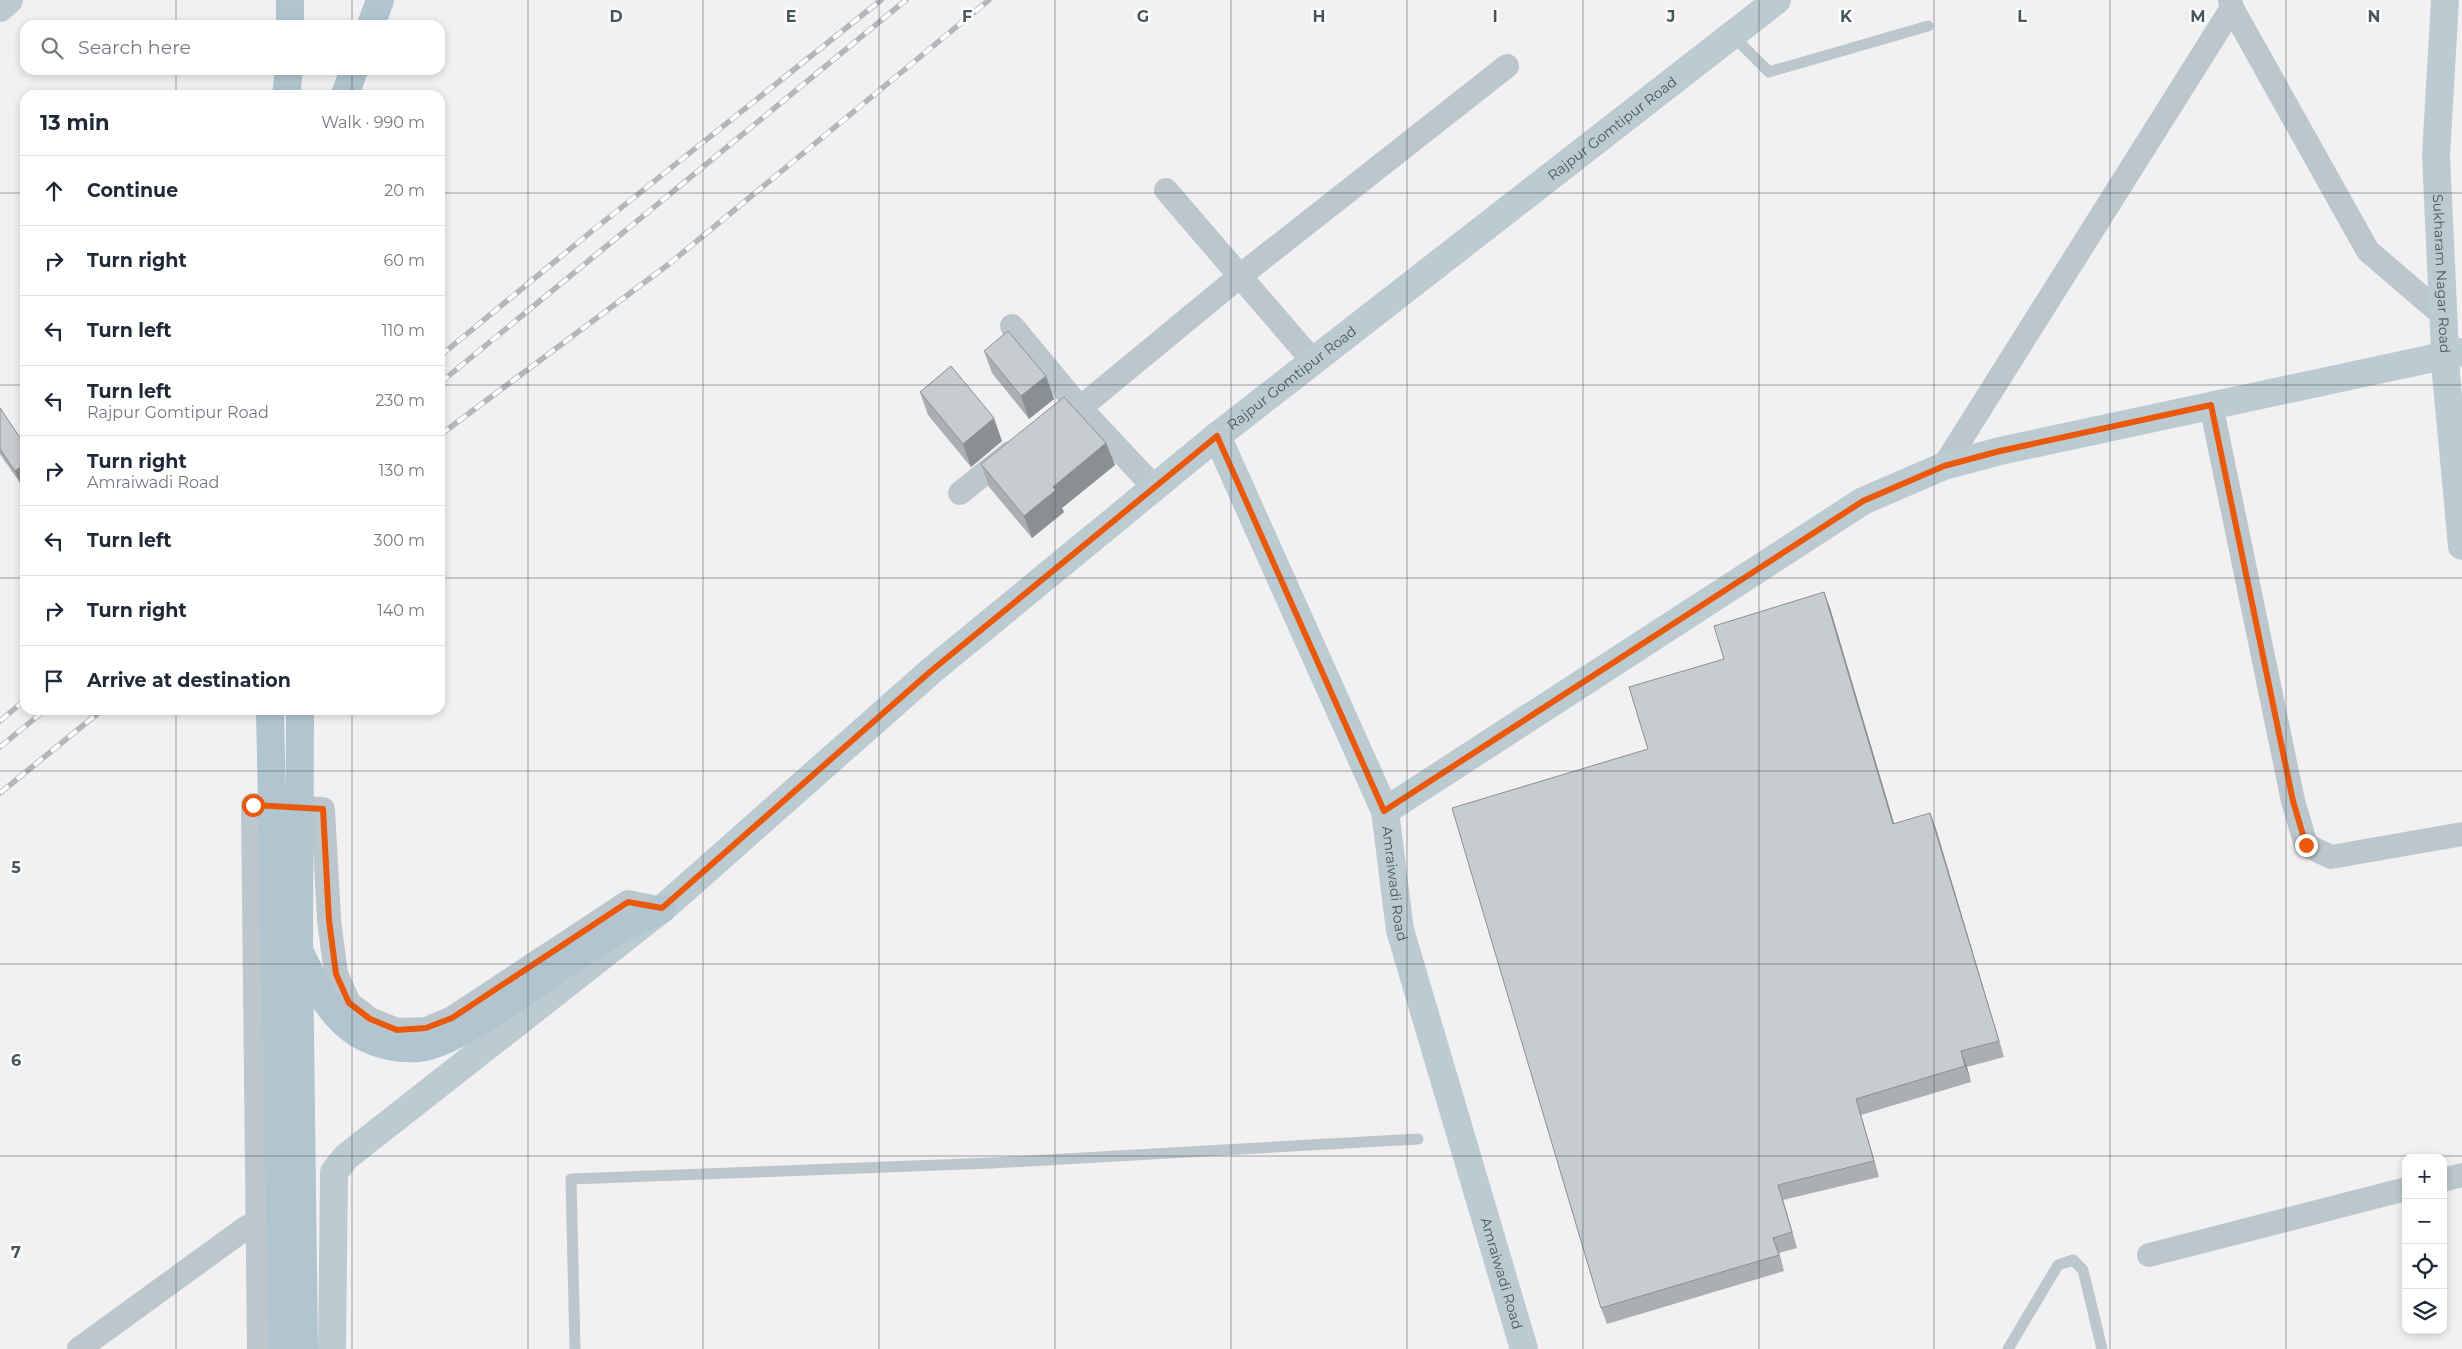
<!DOCTYPE html>
<meta charset="utf-8">
<style>
body{margin:0;font-family:Montserrat,sans-serif;background:#f2f2f3;color:#1f2937}
.controls{position:absolute;right:15px;bottom:15px;display:grid;overflow:hidden;border-radius:10px;box-shadow:0 2px 8px #0003}
.controls button{width:45px;height:45px;display:grid;place-items:center;padding:0;border:0;border-bottom:1px solid #e0e1e3;background:#fff;color:#1f2937;font:25px sans-serif}
.stop{position:absolute;width:15px;height:15px;margin:-11px;border:4px solid #ea580c;border-radius:50%;background:#fff}
.stop.end{background:#ea580c;border-color:#fff;box-shadow:0 1px 5px #0008}
.list{margin:0;padding:0;list-style:none}
h2{display:flex;justify-content:space-between;align-items:center;height:65px;margin:0;padding:0 20px;font-size:21px}
h2 small{font-size:16px;font-weight:400;color:#747a83}
.list li{display:grid;grid-template-columns:32px 1fr auto;gap:15px;align-items:center;box-sizing:border-box;height:70px;padding:0 20px;border-top:1px solid #e0e1e3}
.list b{display:block;font-size:19px;white-space:nowrap}
.list p{margin:0;font-size:16px;white-space:nowrap;color:#747a83}
.list em{font-size:16px;font-style:normal;color:#747a83}
.icon{flex:none;width:28px;height:28px;fill:none;stroke:currentColor;stroke-width:2;stroke-linecap:round;stroke-linejoin:round}
.map{position:relative;flex:none;width:2462px;height:1349px;overflow:hidden}
.search{position:absolute;background:#fff;box-shadow:0 2px 8px #0003;left:20px;top:20px;width:425px;height:55px;display:flex;align-items:center;gap:12px;box-sizing:border-box;padding:0 18px;border-radius:15px;color:#747a83;font-size:19px}
.panel{position:absolute;background:#fff;box-shadow:0 2px 8px #0003;left:20px;top:90px;width:425px;height:625px;border-radius:15px}
.map>svg:first-child{display:block}
</style>
<div class="map">
<svg width="2462" height="1349" viewBox="0 0 2462 1349">
<rect width="100%" height="100%" fill="#f3f0f1"/>
<g fill="none" stroke-linecap="round" stroke-linejoin="round">
<path stroke="#bcc7cd" stroke-width="11" d="M 1732,35 L 1769,72 L 1928,26
M 575,1349 L 571,1179 L 992,1163 L 1418,1139
M 2008,1349 L 2058,1265 L 2073,1260 L 2083,1270 L 2102,1349"/>
<path stroke="#bcc7cd" stroke-width="24" d="M 2230,0 L 2232,8 L 2368,251 L 2444,316
M 1166,190 L 1313,361
M 1012,326 L 1080,408
M 2211,405 L 2293,801 L 2306,845 L 2331,857 L 2462,834
M 1944,466 L 2232,8
M 1154,487 L 1080,408 L 1240,276 L 1507,66
M 960,493 L 1010,453
M 2443,1180 L 2462,1175
M 2149,1255 L 2406,1189
M 79,1349 L 247,1227
M 259,1349 L 253,805 L 323,809 L 329,920 L 336,974 L 349,1003 L 370,1019 L 397,1030 L 426,1029 L 452,1018 L 628,902 L 662,909"/>
<g stroke="#bccad2" stroke-width="28">
<path id="s1" d="M 2445,0 L 2436,155 L 2446,374 L 2462,546"/>
<path d="M 0,8 L 9,0"/>
<path id="s2" d="M 1217,436 L 1385,811 L 1400,930 L 1524,1349"/>
<path d="M 1385,811 L 1863,501 L 1944,466 L 2000,451 L 2462,352"/>
<path id="s3" d="M 332,1349 L 334,1172 L 346,1157 L 662,909 L 931,671 L 1217,436 L 1777,0"/>
</g>
<path stroke="#b0c5d0" stroke-width="28" d="M 290,25 L 290,0
M 371,25 L 380,0
M 286,95 L 289,70
M 345,95 L 354,70
M 299,950 C 313,979 325,1009 351,1029 C 368,1043 397,1050 419,1048 C 441,1045 460,1032 478,1022 C 524,994 566,961 611,934 C 627,924 645,917 662,909
M 299,957 L 304,1349"/>
<g stroke="#b2b7bb" stroke-width="5.5">
<path id="rail" d="M 440,356 L 592,231 L 881,0
M 440,383 L 906,0
M 440,435 L 669,264 L 989,0
M 0,721 L 25,700
M 0,747 L 45,710
M 0,793 L 102,710"/>
</g>
<use href="#rail" stroke="#fff" stroke-width="4" stroke-dasharray="11" stroke-linecap="butt"/>
<path stroke="#b0c5d0" stroke-width="28" d="M 270,710 L 283,1349
M 299,950 L 300,710"/>
</g>
<path fill="#abafb3" d="M 984,351 L 1046,376 L 1054,399 L 1029,419 L 992,373 Z
M 920,392 L 1002,441 L 971,467 L 928,415 Z
M 0,408 L 20,483 L 0,454 Z
M 1106,443 L 1115,465 L 1062,508 L 1064,512 L 1032,538 L 989,487 L 981,464 Z
M 1824,592 L 1830,608 L 1894,824 L 1930,813 L 1936,829 L 2004,1057 L 1967,1067 L 1971,1082 L 1861,1115 L 1879,1177 L 1783,1200 L 1797,1248 L 1779,1253 L 1784,1271 L 1607,1324 L 1601,1308 L 1648,749 L 1724,659 Z"/>
<path fill="#8b8f92" d="M 1046,376 L 1054,399 L 1029,419 L 1021,396 Z
M 994,418 L 1002,441 L 971,467 L 963,444 Z
M 1106,443 L 1115,465 L 1062,508 L 1064,512 L 1032,538 L 1024,516 L 1053,487 Z
M 25,464 L 25,479 L 20,483 L 15,471 Z
M 1824,592 L 1830,608 L 1899,840 L 1893,824 Z
M 1930,813 L 1936,829 L 2004,1057 L 1999,1041 Z
M 1961,1051 L 1967,1067 L 1971,1082 L 1965,1066 Z
M 1856,1099 L 1861,1115 L 1879,1177 L 1874,1161 Z
M 1778,1185 L 1783,1200 L 1797,1248 L 1792,1232 Z
M 1773,1238 L 1779,1253 L 1784,1271 L 1779,1255 Z"/>
<path fill="#c7ccd0" stroke="#8b8f92" d="M 1008,331 L 1046,376 L 1021,396 L 984,351 Z
M 951,366 L 994,418 L 963,444 L 920,392 Z
M 1064,397 L 1106,443 L 1053,487 L 1056,490 L 1024,516 L 981,464 Z
M 0,408 L 25,445 L 25,464 L 15,471 L 0,449 Z
M 1824,592 L 1893,824 L 1930,813 L 1999,1041 L 1961,1051 L 1965,1066 L 1856,1099 L 1874,1161 L 1778,1185 L 1792,1232 L 1773,1238 L 1779,1255 L 1601,1308 L 1452,808 L 1648,749 L 1629,687 L 1724,659 L 1714,626 Z"/>
<g fill="none" stroke-linecap="round" stroke-linejoin="round">
<path stroke="#ea580c" stroke-width="6" d="M 253,805 L 323,809 L 329,920 L 336,974 L 349,1003 L 370,1019 L 397,1030 L 426,1028 L 452,1018 L 628,902 L 662,908 L 931,671 L 1217,436 L 1384,811 L 1863,501 L 1944,466 L 2000,451 L 2211,405 L 2293,801 L 2306,845"/>
</g>
<path fill="none" stroke="#48575f" stroke-width="1" stroke-opacity="0.55" d="M 176,0 L 176,25M 352,0 L 352,25M 528,0 L 528,1349M 703,0 L 703,1349M 879,0 L 879,1349M 1055,0 L 1055,1349M 1231,0 L 1231,1349M 1407,0 L 1407,1349M 1583,0 L 1583,1349M 1759,0 L 1759,1349M 1934,0 L 1934,1349M 2110,0 L 2110,1349M 2286,0 L 2286,1349M 176,70 L 176,95M 352,70 L 352,95M 0,193 L 25,193M 440,193 L 2462,193M 0,385 L 25,385M 440,385 L 2462,385M 0,578 L 25,578M 440,578 L 2462,578M 176,710 L 176,1349M 352,710 L 352,1349M 0,771 L 2462,771M 0,964 L 2462,964M 0,1156 L 2462,1156"/>
<g text-anchor="middle" stroke-width="5" stroke-linejoin="round" paint-order="stroke">
<g font-size="14" fill="#48575f" stroke="#fff">
<text dy="5" stroke="none"><textPath href="#s3" startOffset="1828">Rajpur Gomtipur Road</textPath></text>
<text dy="5" stroke="none"><textPath href="#s1" startOffset="274">Sukharam Nagar Road</textPath></text>
<text dy="5" stroke="none"><textPath href="#s3" startOffset="1422">Rajpur Gomtipur Road</textPath></text>
<text dy="5" stroke="none"><textPath href="#s2" startOffset="484">Amraiwadi Road</textPath></text>
<text dy="5" stroke="none"><textPath href="#s2" startOffset="889">Amraiwadi Road</textPath></text>
</g>
</g>
<g font-size="16" text-anchor="middle" font-weight="bold" fill="#48575f" stroke="#fff" stroke-width="5" stroke-linejoin="round" paint-order="stroke">
<text x="616" y="22">D</text>
<text x="791" y="22">E</text>
<text x="967" y="22">F</text>
<text x="1143" y="22">G</text>
<text x="1319" y="22">H</text>
<text x="1495" y="22">I</text>
<text x="1671" y="22">J</text>
<text x="1846" y="22">K</text>
<text x="2022" y="22">L</text>
<text x="2198" y="22">M</text>
<text x="2374" y="22">N</text>
<text x="16" y="873">5</text>
<text x="16" y="1066">6</text>
<text x="16" y="1258">7</text>
</g>
</svg>
<div class="controls">
<button>+</button>
<button>−</button>
<button><svg class="icon" aria-label="locate" viewBox="0 0 24 24"><circle cx="12" cy="12" r="6"/><path d="M12 2v4M12 18v4M2 12h4M18 12h4"/></svg></button>
<button><svg class="icon" aria-label="layers" viewBox="0 0 24 24"><path d="M12 4l9 5-9 5-9-5zM3 14l9 5 9-5"/></svg></button>
</div>
<div class="stop" style="left:253px;top:805px"></div>
<div class="stop end" style="left:2306px;top:845px"></div>
<div class="search"><svg class="icon" aria-label="search" viewBox="0 0 24 24"><circle cx="10" cy="10" r="6"/><path d="M15 15l6 6"/></svg>Search here</div>
<section class="panel">
<h2>13 min<small>Walk · 990 m</small></h2>
<ul class="list">
<li><svg class="icon" aria-label="ahead" viewBox="0 0 24 24"><path d="M12 20V5M6 11l6-6 6 6"/></svg><div><b>Continue</b></div><em>20 m</em></li>
<li><svg class="icon" aria-label="right" viewBox="0 0 24 24"><path d="M7 20v-9h11M14 6l5 5-5 5"/></svg><div><b>Turn right</b></div><em>60 m</em></li>
<li><svg class="icon" aria-label="left" viewBox="0 0 24 24"><path d="M17 20v-9H6M10 6l-5 5 5 5"/></svg><div><b>Turn left</b></div><em>110 m</em></li>
<li><svg class="icon" aria-label="left" viewBox="0 0 24 24"><path d="M17 20v-9H6M10 6l-5 5 5 5"/></svg><div><b>Turn left</b><p>Rajpur Gomtipur Road</p></div><em>230 m</em></li>
<li><svg class="icon" aria-label="right" viewBox="0 0 24 24"><path d="M7 20v-9h11M14 6l5 5-5 5"/></svg><div><b>Turn right</b><p>Amraiwadi Road</p></div><em>130 m</em></li>
<li><svg class="icon" aria-label="left" viewBox="0 0 24 24"><path d="M17 20v-9H6M10 6l-5 5 5 5"/></svg><div><b>Turn left</b></div><em>300 m</em></li>
<li><svg class="icon" aria-label="right" viewBox="0 0 24 24"><path d="M7 20v-9h11M14 6l5 5-5 5"/></svg><div><b>Turn right</b></div><em>140 m</em></li>
<li><svg class="icon" aria-label="arrive" viewBox="0 0 24 24"><path d="M6 21V4h12l-3 4 3 4H6"/></svg><div><b>Arrive at destination</b></div></li>
</ul>
</section>
</div>
